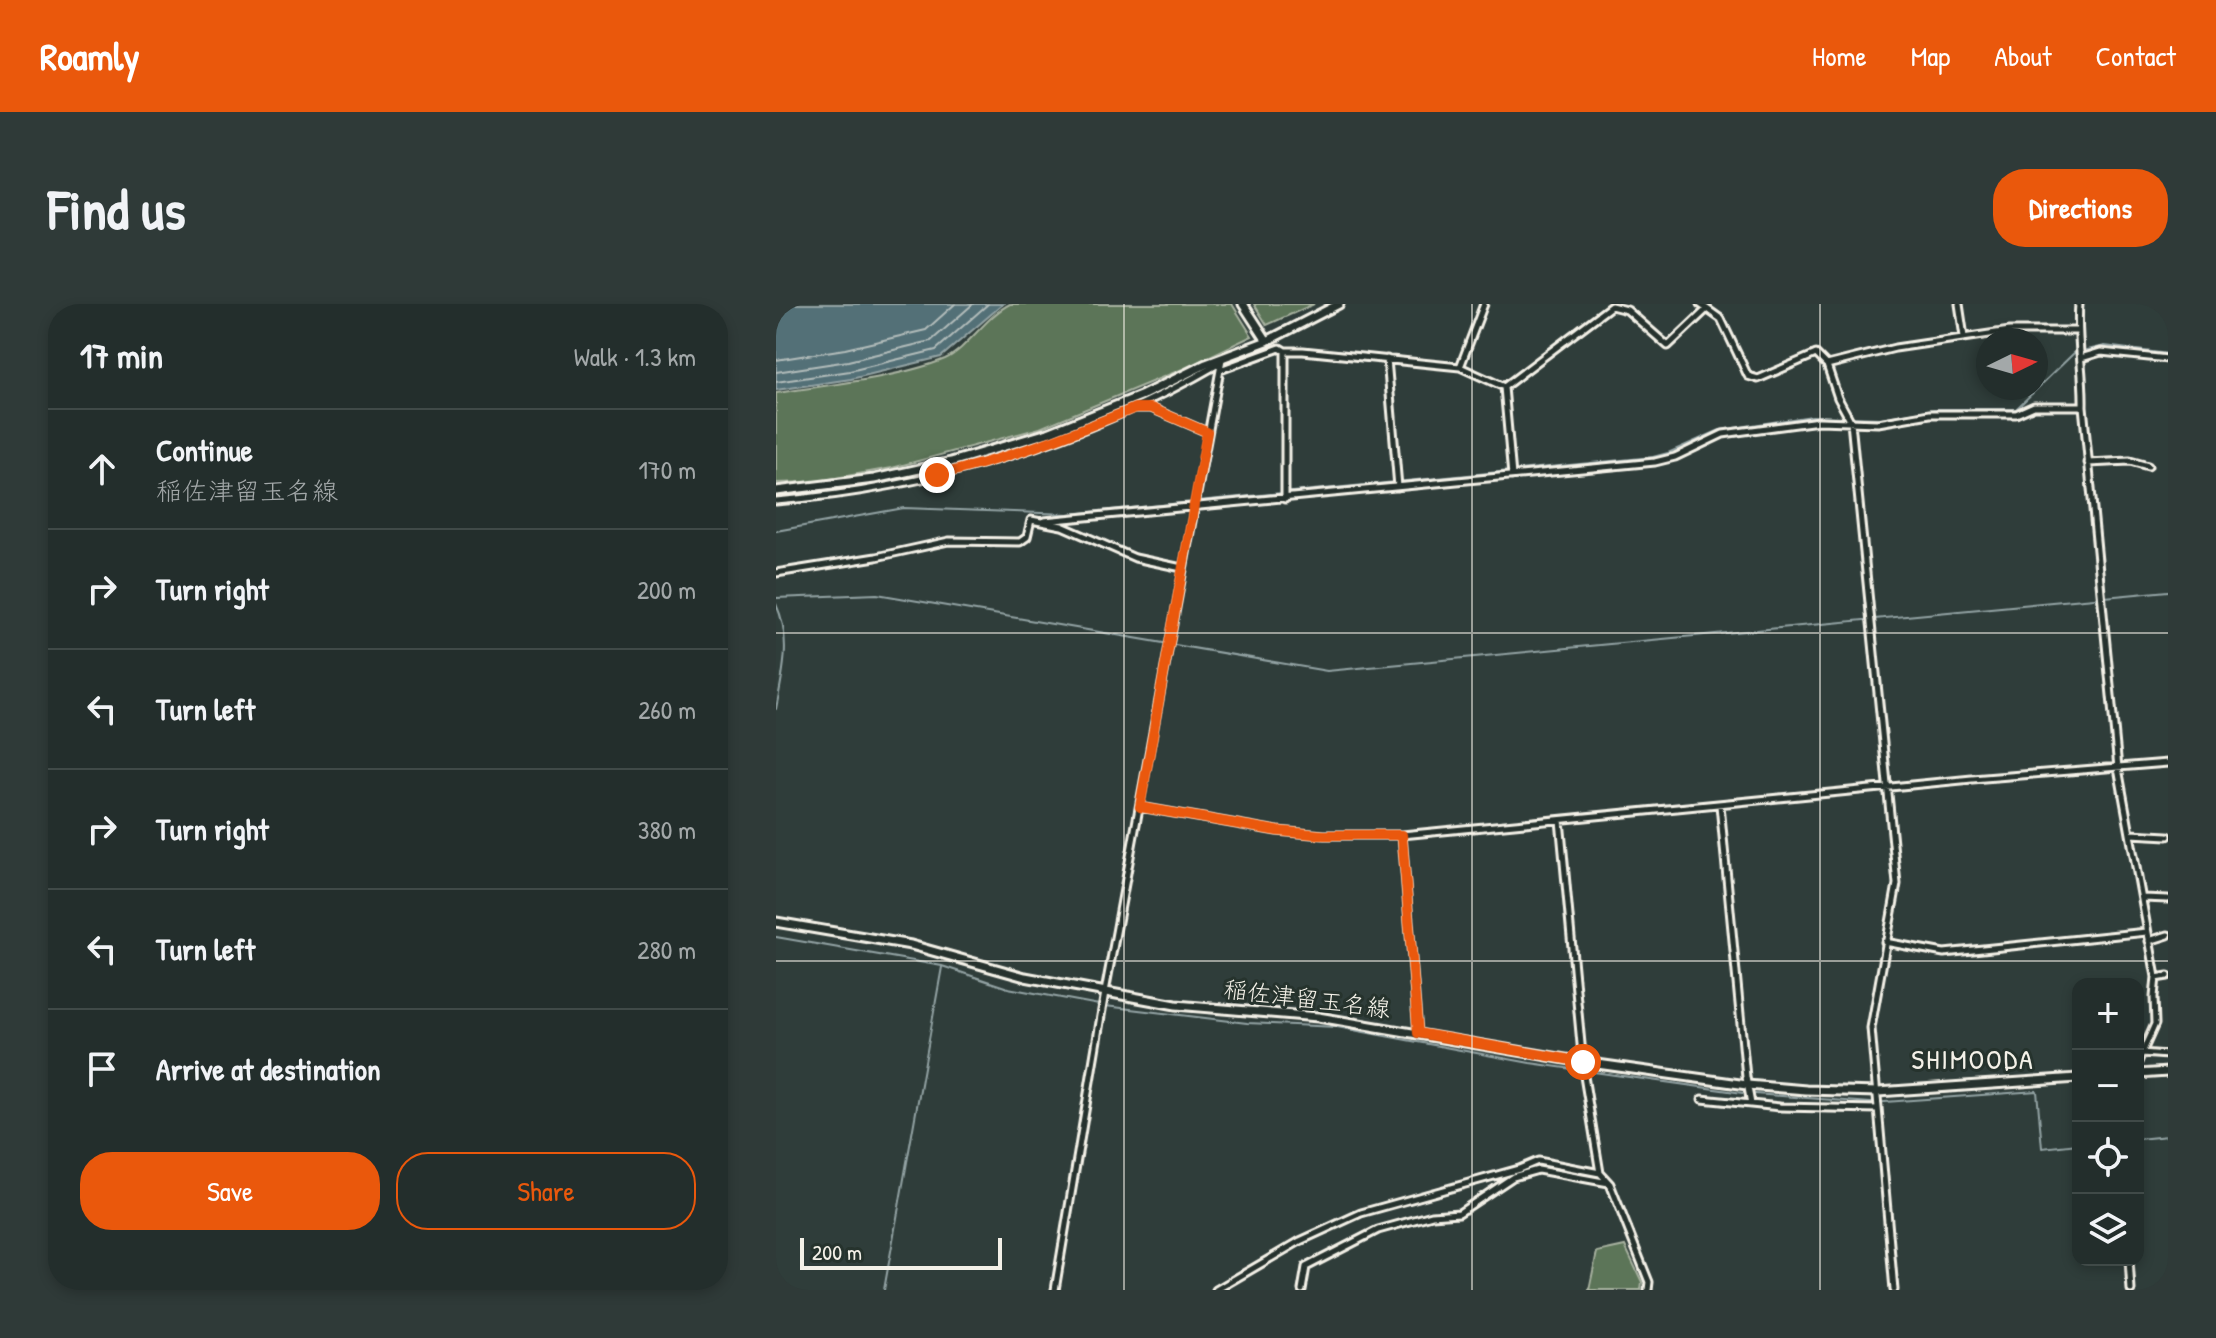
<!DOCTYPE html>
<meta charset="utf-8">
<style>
body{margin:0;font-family:"Patrick Hand","Klee One",sans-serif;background:#2f3a38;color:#f1f3f6}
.controls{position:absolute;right:24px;bottom:24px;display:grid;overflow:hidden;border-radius:16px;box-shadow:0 4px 12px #0003}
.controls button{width:72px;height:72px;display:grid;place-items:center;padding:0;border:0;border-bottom:2px solid #404a48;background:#232e2c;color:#f1f3f6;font:40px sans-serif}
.compass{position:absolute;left:1200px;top:24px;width:72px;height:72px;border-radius:50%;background:#232e2c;box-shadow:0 4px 12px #0003;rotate:85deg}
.scale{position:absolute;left:24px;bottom:20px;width:202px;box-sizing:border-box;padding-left:8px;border:4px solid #f4f1e8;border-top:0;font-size:22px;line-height:28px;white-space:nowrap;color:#f4f1e8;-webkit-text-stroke:6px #26332d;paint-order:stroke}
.stop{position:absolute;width:24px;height:24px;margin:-18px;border:6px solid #ea580c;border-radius:50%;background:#fff}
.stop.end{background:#ea580c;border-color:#fff;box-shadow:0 2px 8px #0008}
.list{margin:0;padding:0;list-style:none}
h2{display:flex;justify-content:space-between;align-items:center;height:104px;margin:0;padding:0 32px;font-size:34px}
h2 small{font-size:26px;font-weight:400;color:#a3a8a9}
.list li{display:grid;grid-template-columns:52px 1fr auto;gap:24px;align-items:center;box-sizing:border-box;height:120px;padding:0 32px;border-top:2px solid #404a48}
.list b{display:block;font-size:30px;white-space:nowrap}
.list p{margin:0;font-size:26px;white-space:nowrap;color:#a3a8a9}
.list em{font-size:26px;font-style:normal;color:#a3a8a9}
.actions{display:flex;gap:16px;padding:24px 32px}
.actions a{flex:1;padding:18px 0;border:2px solid #ea580c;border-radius:32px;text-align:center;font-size:28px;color:#ea580c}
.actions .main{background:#ea580c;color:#fff}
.icon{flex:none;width:44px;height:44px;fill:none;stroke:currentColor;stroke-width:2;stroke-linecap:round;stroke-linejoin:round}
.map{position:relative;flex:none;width:1392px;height:986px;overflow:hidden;border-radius:32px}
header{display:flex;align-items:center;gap:48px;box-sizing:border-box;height:112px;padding:0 40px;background:#ea580c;color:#fff}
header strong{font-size:38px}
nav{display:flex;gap:44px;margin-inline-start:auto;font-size:28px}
.intro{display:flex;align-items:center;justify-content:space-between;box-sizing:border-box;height:192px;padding:0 48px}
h1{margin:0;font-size:56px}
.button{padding:20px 36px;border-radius:32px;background:#ea580c;color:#fff;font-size:28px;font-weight:700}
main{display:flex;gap:48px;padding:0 48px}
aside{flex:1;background:#232e2c;border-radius:32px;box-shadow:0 4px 12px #0003}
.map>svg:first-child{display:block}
</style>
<header>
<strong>Roamly</strong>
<nav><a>Home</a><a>Map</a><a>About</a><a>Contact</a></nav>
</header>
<div class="intro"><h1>Find us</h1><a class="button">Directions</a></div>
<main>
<aside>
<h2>17 min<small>Walk · 1.3 km</small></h2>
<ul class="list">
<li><svg class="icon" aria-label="ahead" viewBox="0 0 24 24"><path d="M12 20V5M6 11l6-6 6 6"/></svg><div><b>Continue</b><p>稲佐津留玉名線</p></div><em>170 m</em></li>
<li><svg class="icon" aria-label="right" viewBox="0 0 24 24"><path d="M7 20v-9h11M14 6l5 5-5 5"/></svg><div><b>Turn right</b></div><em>200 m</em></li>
<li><svg class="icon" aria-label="left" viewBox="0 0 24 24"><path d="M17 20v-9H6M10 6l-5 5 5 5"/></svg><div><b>Turn left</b></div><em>260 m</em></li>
<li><svg class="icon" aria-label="right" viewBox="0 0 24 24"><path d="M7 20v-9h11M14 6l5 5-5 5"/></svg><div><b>Turn right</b></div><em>380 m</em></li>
<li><svg class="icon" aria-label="left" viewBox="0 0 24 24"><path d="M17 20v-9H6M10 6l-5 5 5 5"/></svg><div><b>Turn left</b></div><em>280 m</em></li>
<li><svg class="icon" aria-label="arrive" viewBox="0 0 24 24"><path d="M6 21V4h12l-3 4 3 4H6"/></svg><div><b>Arrive at destination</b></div></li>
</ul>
<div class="actions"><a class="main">Save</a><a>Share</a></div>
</aside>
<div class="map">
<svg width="1392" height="986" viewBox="0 0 1392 986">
<rect width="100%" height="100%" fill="#2f3d3a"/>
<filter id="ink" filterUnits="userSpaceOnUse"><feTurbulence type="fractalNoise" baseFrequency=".0125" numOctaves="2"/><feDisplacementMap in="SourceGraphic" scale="16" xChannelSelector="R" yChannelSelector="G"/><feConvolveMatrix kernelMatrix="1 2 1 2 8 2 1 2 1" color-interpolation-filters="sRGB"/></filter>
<g filter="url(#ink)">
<path fill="#5c7459" stroke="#a8b2a0" stroke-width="2" d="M 234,0 L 456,0 L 476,32 L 409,64 L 264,124 L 116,164 L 37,178 L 0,179 L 0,89 C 50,81 123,74 169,55 C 191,45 210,12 234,0 Z
M 478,0 L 538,0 L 491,21 Z
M 849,942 L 866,978 L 865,986 L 813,986 L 821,948 Z"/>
<path fill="#526f77" stroke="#93a3a4" stroke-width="2" d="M 0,0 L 227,0 L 165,53 L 75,75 L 0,86 Z"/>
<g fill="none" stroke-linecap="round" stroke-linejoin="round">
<path stroke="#b3bdbb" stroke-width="2" d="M 0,56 L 69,45 L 150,26 L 179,0
M 0,68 L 72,57 L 155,37 L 197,0
M 0,78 L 74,67 L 160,46 L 212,0"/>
<path stroke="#93a3a4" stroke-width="2" d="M 422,197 L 877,153 L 892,149 L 944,126 L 1036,112 L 1105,114 L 1158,105 L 1240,105 L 1298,49 L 1329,42 L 1392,50
M 0,227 L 128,204 L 292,210 L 416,198
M 0,294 L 101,290 L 551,367 L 1392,287
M 0,300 C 16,335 7,368 0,405
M 0,633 L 166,662 L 232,684 L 323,701
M 329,702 L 471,719 L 561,723 L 754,759 L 967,789
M 979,790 L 1095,799 L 1261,787 L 1266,844 L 1302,840
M 1362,835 L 1392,832
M 108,986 L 166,663"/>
<g stroke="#f4f1e8" stroke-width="11">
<path id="street" d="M 924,0 L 945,15 L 972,72 L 982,75 L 1040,50 L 1051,61 L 1062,94 L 1075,118 L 1121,580 L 1095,724 L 1118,986
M 1183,0 L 1188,33
M 1303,0 C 1300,35 1308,68 1307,102 L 1342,464 L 1380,673 L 1378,693 L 1379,720 L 1362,758
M 1387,0 L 1392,2
M 509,47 L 509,195
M 1305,54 L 1325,48 L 1392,55
M 611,55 L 622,183
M 1051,61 L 1119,44 L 1234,27 L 1301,27
M 684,63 L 708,0
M 444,66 L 504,44 L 509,47 L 527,47 L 684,63 L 728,83
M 728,83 L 835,2 L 851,6 L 892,42 L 931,5
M 728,83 L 736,172
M 361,104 L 375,104 L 431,128
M 1312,159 L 1354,157 L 1372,162
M 0,197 C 156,184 309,138 444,59
M 268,217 L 879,158 L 899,153 L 947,130 L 1043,117 L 1102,119 L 1154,110 L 1240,110 L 1258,102 L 1307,102
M 0,269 L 100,253 L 173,237 L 244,238 L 251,233 L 255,216 L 286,222 L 359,254 L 406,264
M 944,501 L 970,773 L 975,800
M 364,503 L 501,527 L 548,531 L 626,531 L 1196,475 L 1392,459
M 784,516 L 808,772 L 824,869 L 834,880 L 873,978 L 872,986
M 1355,530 L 1392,532
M 626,531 L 642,729
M 1367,594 L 1392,595
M 1373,637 L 1392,631
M 1109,638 L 1168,649 L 1371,628
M 1380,674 L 1392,672
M 1365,749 L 1392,751
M 926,795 L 1004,803 L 1102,805
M 1353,956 L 1355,986
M 279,986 L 329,688 L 446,55
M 440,986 L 524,937 L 585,909 L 743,865 L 762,857 L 824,869
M 526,986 L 530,963 L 602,926 L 656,911 L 683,909 L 737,873 L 762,866 L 833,879"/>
</g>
<g stroke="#f4f1e8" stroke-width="13">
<path id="secondary" d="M 467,0 L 491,37
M 0,187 L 98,175 L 175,158 L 272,129 L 367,91 L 430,60 L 491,37 L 563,0
M 0,618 L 135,641 L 249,673 L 400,701 L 542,713 L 807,758 L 971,781 L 1030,786 L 1102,788 L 1302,774
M 1362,770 L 1392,768"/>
</g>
<use href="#street" stroke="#26332d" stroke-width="5"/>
<use href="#secondary" stroke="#26332d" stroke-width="7"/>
</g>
</g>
<g fill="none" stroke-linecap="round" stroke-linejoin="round" filter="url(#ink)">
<path stroke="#ea580c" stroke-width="10" d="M 161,171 C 230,156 294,130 359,104 L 375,104 L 431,128 L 364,503 L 501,527 L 548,531 L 626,531 L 642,729 L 807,758"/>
</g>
<path fill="none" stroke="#f4f1e8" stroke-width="2" stroke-opacity="0.55" d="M 348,0 L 348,986M 696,0 L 696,986M 1044,0 L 1044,986M 0,329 L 1392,329M 0,657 L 1392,657"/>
<g text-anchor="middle" stroke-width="6" stroke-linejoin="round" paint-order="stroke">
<g font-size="24" fill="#f4f1e8" stroke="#26332d">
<text transform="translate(531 695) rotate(7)" y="8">稲佐津留玉名線</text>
</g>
<g font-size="28" letter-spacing="2" fill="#f4f1e8" stroke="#26332d">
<text x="1197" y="765">SHIMOODA</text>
</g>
</g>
</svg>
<div class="controls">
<button>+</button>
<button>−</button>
<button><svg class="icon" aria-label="locate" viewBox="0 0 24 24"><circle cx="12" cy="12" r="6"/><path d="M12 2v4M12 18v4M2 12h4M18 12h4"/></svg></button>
<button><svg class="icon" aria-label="layers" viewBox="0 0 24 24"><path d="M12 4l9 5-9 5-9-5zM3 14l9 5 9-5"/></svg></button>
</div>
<svg class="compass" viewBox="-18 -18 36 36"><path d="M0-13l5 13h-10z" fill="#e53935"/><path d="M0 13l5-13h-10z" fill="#a3a8a9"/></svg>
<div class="scale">200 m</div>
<div class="stop" style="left:807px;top:758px"></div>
<div class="stop end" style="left:161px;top:171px"></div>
</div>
</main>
